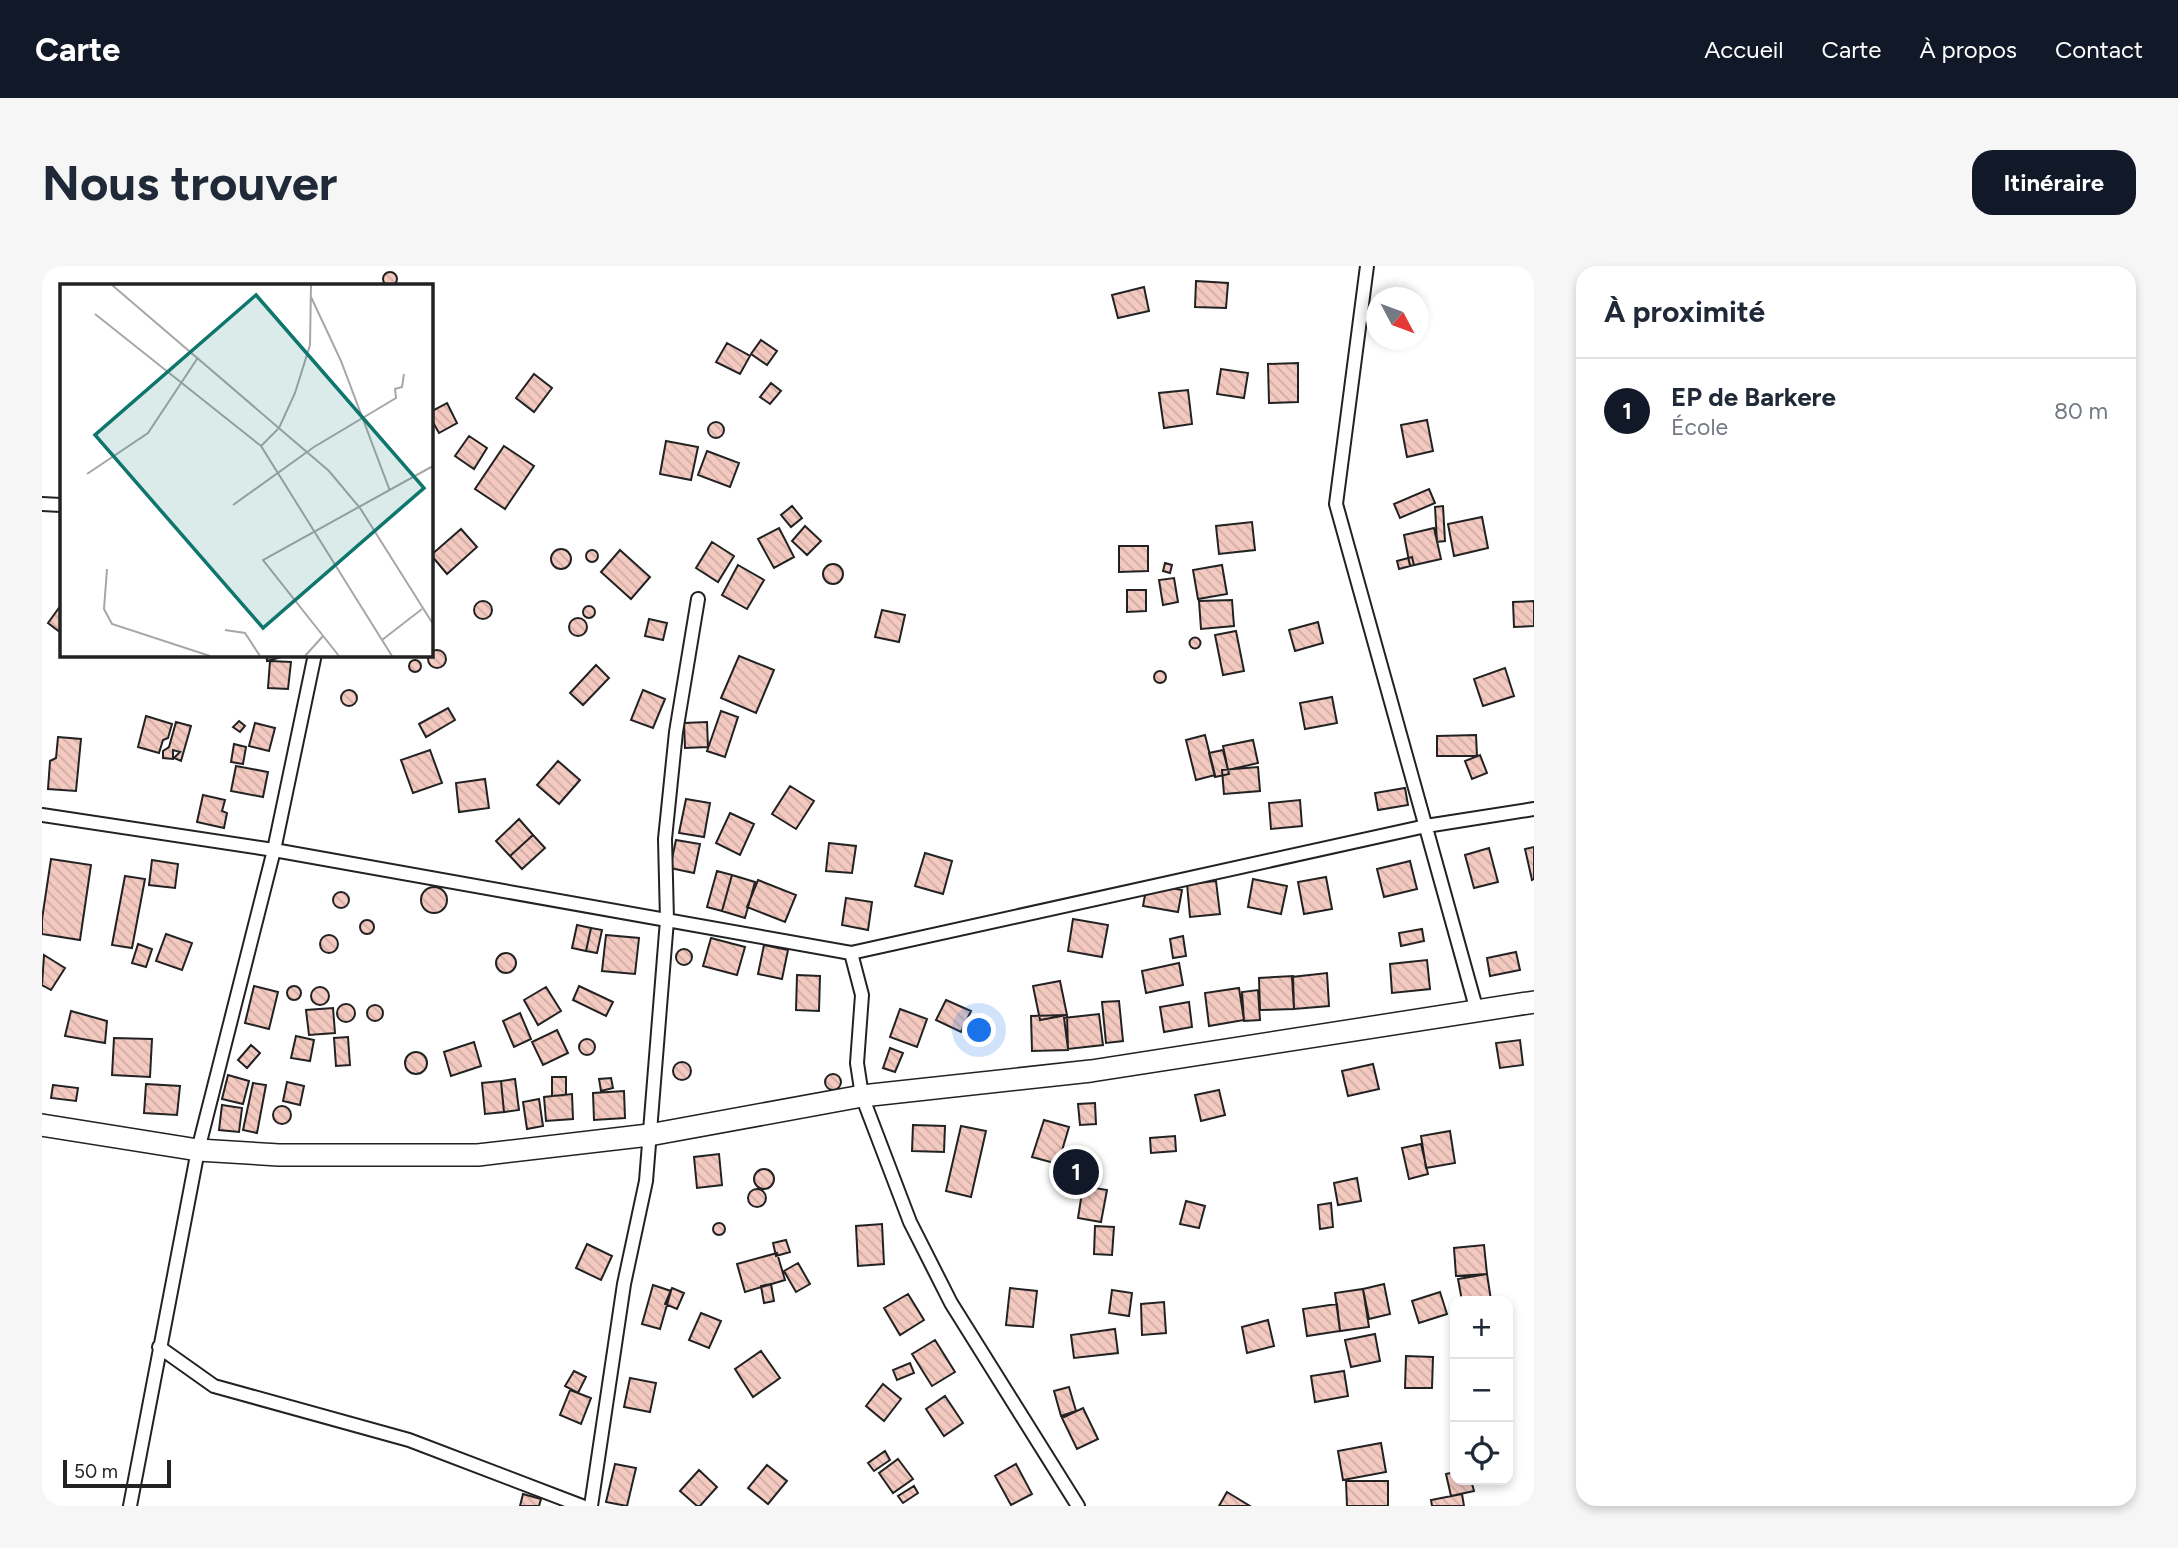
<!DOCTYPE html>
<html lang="fr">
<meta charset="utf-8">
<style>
body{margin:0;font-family:Figtree,sans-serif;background:#f6f6f7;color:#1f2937}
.controls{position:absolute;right:21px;bottom:21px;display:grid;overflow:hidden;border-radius:14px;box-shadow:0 4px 10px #0003}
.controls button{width:63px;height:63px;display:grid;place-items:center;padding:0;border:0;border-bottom:2px solid #e0e1e3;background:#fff;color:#1f2937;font:35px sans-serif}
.compass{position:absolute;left:1324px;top:21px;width:63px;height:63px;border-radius:50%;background:#fff;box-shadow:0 4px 10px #0003;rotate:131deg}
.scale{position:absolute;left:21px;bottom:18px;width:108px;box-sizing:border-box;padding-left:7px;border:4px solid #222;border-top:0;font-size:19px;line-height:24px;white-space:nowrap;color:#222;-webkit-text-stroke:5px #fff;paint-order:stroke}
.you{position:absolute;left:938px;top:765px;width:24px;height:24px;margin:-18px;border:5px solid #fff;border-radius:50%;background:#1a73e8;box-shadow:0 0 0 10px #1a73e833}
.badge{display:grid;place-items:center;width:46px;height:46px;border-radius:50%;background:#111827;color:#fff;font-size:23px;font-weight:700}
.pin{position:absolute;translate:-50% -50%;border:4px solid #fff;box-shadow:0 2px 7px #0006}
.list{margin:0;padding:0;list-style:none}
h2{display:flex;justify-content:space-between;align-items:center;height:91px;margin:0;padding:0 28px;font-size:30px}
h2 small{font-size:23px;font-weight:400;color:#747a83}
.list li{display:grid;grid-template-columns:46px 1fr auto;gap:21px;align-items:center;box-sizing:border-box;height:105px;padding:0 28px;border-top:2px solid #e0e1e3}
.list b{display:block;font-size:26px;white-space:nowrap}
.list p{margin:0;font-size:23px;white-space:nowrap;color:#747a83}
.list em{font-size:23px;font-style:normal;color:#747a83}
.icon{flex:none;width:38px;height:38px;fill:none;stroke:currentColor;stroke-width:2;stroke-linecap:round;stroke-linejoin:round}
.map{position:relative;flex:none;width:1492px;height:1240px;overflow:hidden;border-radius:21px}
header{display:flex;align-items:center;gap:42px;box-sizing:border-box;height:98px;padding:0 35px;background:#111827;color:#fff}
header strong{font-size:33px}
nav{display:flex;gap:38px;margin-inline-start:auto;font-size:24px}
.intro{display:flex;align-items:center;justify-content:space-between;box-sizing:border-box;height:168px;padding:0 42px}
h1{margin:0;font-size:49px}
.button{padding:18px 32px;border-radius:21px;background:#111827;color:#fff;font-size:24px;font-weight:700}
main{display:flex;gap:42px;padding:0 42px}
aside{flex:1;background:#fff;border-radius:21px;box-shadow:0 4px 10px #0003}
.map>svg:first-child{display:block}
</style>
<header>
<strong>Carte</strong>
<nav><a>Accueil</a><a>Carte</a><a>À propos</a><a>Contact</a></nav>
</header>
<div class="intro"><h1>Nous trouver</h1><a class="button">Itinéraire</a></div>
<main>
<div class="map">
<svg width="1492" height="1240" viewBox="0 0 1492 1240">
<defs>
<pattern id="building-back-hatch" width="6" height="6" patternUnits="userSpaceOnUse" patternTransform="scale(1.75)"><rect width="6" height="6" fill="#f3c9c0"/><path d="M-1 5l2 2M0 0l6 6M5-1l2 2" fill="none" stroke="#d0aca5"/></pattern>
</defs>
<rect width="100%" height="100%" fill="#fff"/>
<path fill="url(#building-back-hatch)" stroke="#222" stroke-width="2" d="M341 13a7 7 0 1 1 14 0a7 7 0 1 1-14 0Z
M 1154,15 L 1186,17 L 1184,42 L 1153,41 Z
M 1102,21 L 1107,45 L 1076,52 L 1070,29 Z
M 719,74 L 735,85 L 725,99 L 709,88 Z
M 685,77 L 708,90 L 698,108 L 674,96 Z
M 1256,97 L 1256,136 L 1227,137 L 1226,98 Z
M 1179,103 L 1206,107 L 1202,132 L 1175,128 Z
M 492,108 L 510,122 L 492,146 L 474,132 Z
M 729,117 L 739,125 L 728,138 L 718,131 Z
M 1146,124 L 1150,158 L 1122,162 L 1117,127 Z
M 405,137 L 415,157 L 397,167 L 388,151 L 388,146 Z
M 1385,154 L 1391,185 L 1365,191 L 1359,159 Z
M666 164a8 8 0 1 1 16 0a8 8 0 1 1-16 0Z
M 427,170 L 445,182 L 432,203 L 413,190 Z
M 624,175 L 656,181 L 649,214 L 618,208 Z
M 462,180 L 492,200 L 463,243 L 433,223 Z
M 665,185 L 697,197 L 688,221 L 656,209 Z
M 1387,223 L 1393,237 L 1358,252 L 1352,238 Z
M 750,240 L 760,252 L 749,261 L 739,249 Z
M 1401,240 L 1403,275 L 1395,276 L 1393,241 Z
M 1440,251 L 1446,282 L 1412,290 L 1406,258 Z
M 1210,256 L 1213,284 L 1177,288 L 1174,260 Z
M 763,260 L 779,275 L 765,289 L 750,275 Z
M 737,262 L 752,291 L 732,302 L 716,273 Z
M 1392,262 L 1399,293 L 1368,300 L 1362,269 Z
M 419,263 L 435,281 L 405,308 L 389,289 Z
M 670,276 L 692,290 L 676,316 L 654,302 Z
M 1077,280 L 1106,280 L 1106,305 L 1077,306 Z
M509 293a10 10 0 1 1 20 0a10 10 0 1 1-20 0Z
M544 290a6 6 0 1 1 12 0a6 6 0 1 1-12 0Z
M 578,284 L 608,311 L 589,333 L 559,306 Z
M 1370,291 L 1372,299 L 1357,303 L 1355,295 Z
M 1123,297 L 1130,299 L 1128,307 L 1121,305 Z
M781 308a10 10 0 1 1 20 0a10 10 0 1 1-20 0Z
M 696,299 L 722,314 L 705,343 L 680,329 Z
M 1180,299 L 1185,328 L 1156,333 L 1151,304 Z
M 1132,312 L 1136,336 L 1121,339 L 1117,314 Z
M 1085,324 L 1104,324 L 1104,345 L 1085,346 Z
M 1190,334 L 1192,360 L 1159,363 L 1157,335 Z
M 1492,335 L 1492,360 L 1472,361 L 1471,336 Z
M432 344a9 9 0 1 1 18 0a9 9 0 1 1-18 0Z
M 19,339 L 19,367 L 6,357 Z
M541 346a6 6 0 1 1 12 0a6 6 0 1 1-12 0Z
M 840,344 L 863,349 L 857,376 L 833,371 Z
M527 361a9 9 0 1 1 18 0a9 9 0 1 1-18 0Z
M 607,353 L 625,357 L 621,374 L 603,370 Z
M 1276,356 L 1281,377 L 1253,385 L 1247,364 Z
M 1194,365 L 1202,405 L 1181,409 L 1173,369 Z
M1147.5 377a5.5 5.5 0 1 1 11 0a5.5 5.5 0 1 1-11 0Z
M386 393a9 9 0 1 1 18 0a9 9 0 1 1-18 0Z
M 224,388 L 251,388 L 225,395 Z
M 697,390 L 732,404 L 714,447 L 679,432 Z
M367 400a6 6 0 1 1 12 0a6 6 0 1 1-12 0Z
M 228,395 L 249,396 L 246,423 L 226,422 Z
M 554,399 L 567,412 L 541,439 L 528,427 Z
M 1463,402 L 1472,430 L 1441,440 L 1432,413 Z
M1112 411a6 6 0 1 1 12 0a6 6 0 1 1-12 0Z
M299 432a8 8 0 1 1 16 0a8 8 0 1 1-16 0Z
M 601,424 L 623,433 L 611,462 L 589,454 Z
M 1290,431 L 1295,457 L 1263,463 L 1258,437 Z
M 406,442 L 413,454 L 384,471 L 377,458 Z
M 679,445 L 696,451 L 683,491 L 665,485 Z
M 104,450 L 130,458 L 126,472 L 121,474 L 117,487 L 96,481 Z
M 197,455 L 203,460 L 198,466 L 191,461 Z
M 134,456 L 149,460 L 139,495 L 132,492 L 138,486 L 131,484 L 131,493 L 121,492 L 121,485 L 127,481 Z
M 665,456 L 666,481 L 643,482 L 642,457 Z
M 213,457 L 233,462 L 227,485 L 207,480 Z
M 1163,469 L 1173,509 L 1154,514 L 1144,474 Z
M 1434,469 L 1435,490 L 1395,490 L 1395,470 Z
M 16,471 L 39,473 L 34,525 L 6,523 L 8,495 L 14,492 Z
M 1211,474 L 1216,497 L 1186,504 L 1181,480 Z
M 192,478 L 204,481 L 201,498 L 189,496 Z
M 388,484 L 400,517 L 371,527 L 359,494 Z
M 1181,484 L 1187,508 L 1173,511 L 1167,487 Z
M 1438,489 L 1445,507 L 1430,513 L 1423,495 Z
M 516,495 L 538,514 L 517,538 L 495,519 Z
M 194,500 L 226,506 L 221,531 L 189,525 Z
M 1216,501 L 1218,525 L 1182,528 L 1180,504 Z
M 443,513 L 447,542 L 417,546 L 414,517 Z
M 748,520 L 772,535 L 754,563 L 730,548 Z
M 1363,522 L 1366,539 L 1336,544 L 1333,527 Z
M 161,529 L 183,534 L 180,545 L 185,547 L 182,562 L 155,556 Z
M 644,533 L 668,537 L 662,571 L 637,567 Z
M 1258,534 L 1260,560 L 1229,563 L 1227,537 Z
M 688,547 L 712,558 L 698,589 L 674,577 Z
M 477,553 L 491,569 L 468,590 L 454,575 Z
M 491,569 L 503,582 L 480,603 L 468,590 Z
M 634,574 L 658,578 L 652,607 L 628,602 Z
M 787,577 L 814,580 L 810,607 L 784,605 Z
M 1492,581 L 1492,613 L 1490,614 L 1483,583 Z
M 1447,582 L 1456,616 L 1432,622 L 1423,589 Z
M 883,587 L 910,595 L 901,628 L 873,620 Z
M 9,593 L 49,599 L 38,674 L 0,668 L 0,653 Z
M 110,594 L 136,598 L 133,622 L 107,619 Z
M 1368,595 L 1375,623 L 1342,631 L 1335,603 Z
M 675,605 L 690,609 L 680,645 L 665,641 Z
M 690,609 L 713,616 L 703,652 L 680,645 Z
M 83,610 L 103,613 L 90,682 L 70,679 Z
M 1284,611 L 1290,643 L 1262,648 L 1256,616 Z
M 1211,613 L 1245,620 L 1239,648 L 1206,641 Z
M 716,614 L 754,629 L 743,656 L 705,641 Z
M 1174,615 L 1178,648 L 1148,651 L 1145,618 Z
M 1105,618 L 1140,624 L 1136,646 L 1101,640 Z
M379 634a13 13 0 1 1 26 0a13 13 0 1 1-26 0Z
M291 634a8 8 0 1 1 16 0a8 8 0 1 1-16 0Z
M 804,632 L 830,636 L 826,664 L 800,659 Z
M 1031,653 L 1066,659 L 1060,691 L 1026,685 Z
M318 661a7 7 0 1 1 14 0a7 7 0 1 1-14 0Z
M 535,659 L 549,662 L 544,685 L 530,682 Z
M 549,662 L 560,664 L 555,687 L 544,685 Z
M 1380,663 L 1382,675 L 1359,680 L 1357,667 Z
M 124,668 L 150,677 L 140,704 L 114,695 Z
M 564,669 L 597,672 L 593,708 L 560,705 Z
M278 678a9 9 0 1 1 18 0a9 9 0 1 1-18 0Z
M 1141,670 L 1144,690 L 1131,692 L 1128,673 Z
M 669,672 L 703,681 L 695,709 L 661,700 Z
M 96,678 L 110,683 L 104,701 L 90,697 Z
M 722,679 L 746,684 L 740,713 L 716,708 Z
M634 691a8 8 0 1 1 16 0a8 8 0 1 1-16 0Z
M 1474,686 L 1478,704 L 1448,710 L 1445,692 Z
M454 697a10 10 0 1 1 20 0a10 10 0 1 1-20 0Z
M 2,689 L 23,702 L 9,724 L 0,719 Z
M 1385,694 L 1388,723 L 1350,727 L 1348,698 Z
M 1137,697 L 1141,719 L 1104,727 L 1100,705 Z
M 1285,707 L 1287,740 L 1252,743 L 1250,711 Z
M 755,709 L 778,710 L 777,745 L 754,744 Z
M 1251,710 L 1252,743 L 1218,744 L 1217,712 Z
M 1018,715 L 1025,749 L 998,754 L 991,720 Z
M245 727a7 7 0 1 1 14 0a7 7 0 1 1-14 0Z
M 212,720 L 236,726 L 227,763 L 203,757 Z
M 537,720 L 571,736 L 564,750 L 531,734 Z
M 504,721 L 519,745 L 496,759 L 482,734 Z
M269 730a9 9 0 1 1 18 0a9 9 0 1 1-18 0Z
M 1197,722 L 1202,754 L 1167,760 L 1163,727 Z
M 1216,724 L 1218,754 L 1202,755 L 1200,726 Z
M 904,734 L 929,745 L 919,766 L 894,754 Z
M 1077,735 L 1081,775 L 1064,777 L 1060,736 Z
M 1147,736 L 1150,761 L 1122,766 L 1118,741 Z
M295 747a9 9 0 1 1 18 0a9 9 0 1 1-18 0Z
M325 747a8 8 0 1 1 16 0a8 8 0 1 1-16 0Z
M 291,742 L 293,767 L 267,769 L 264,744 Z
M 858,743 L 885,753 L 875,781 L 848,771 Z
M 29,745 L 65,755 L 63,777 L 23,770 Z
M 478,747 L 489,773 L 472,781 L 461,755 Z
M 1057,748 L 1061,779 L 1026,783 L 1022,752 Z
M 1025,749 L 1026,784 L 990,785 L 989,750 Z
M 515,764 L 526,787 L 501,799 L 490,776 Z
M 254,770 L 272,774 L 268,795 L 249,792 Z
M 306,771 L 308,799 L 294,800 L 292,772 Z
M 72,772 L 110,773 L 108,811 L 70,809 Z
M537 781a8 8 0 1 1 16 0a8 8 0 1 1-16 0Z
M 1478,774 L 1481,799 L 1458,802 L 1454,777 Z
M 432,776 L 439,800 L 409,810 L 402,786 Z
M 209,779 L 218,787 L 205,802 L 196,794 Z
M 848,782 L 861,787 L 853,806 L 841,802 Z
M363 797a11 11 0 1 1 22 0a11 11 0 1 1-22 0Z
M631 805a9 9 0 1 1 18 0a9 9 0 1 1-18 0Z
M 1331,798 L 1337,823 L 1306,830 L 1300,805 Z
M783 816a8 8 0 1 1 16 0a8 8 0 1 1-16 0Z
M 186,809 L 207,815 L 201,838 L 180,833 Z
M 510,811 L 524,811 L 524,829 L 510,830 Z
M 569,812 L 571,822 L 559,825 L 557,813 Z
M 473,813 L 477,844 L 462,846 L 459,815 Z
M 459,815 L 462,846 L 443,848 L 440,817 Z
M 245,816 L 262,820 L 258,839 L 241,835 Z
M 211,817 L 224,819 L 215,867 L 201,864 Z
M 104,818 L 138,820 L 135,849 L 102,847 Z
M 11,819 L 36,822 L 34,835 L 9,832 Z
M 1177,824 L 1183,849 L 1159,855 L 1153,829 Z
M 582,825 L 583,852 L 552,854 L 551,827 Z
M 530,828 L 531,853 L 504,855 L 502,831 Z
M 497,833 L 501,860 L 485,863 L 481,836 Z
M 1053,837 L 1054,858 L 1038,859 L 1036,838 Z
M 180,839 L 200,842 L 197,866 L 177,864 Z
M231 849a9 9 0 1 1 18 0a9 9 0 1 1-18 0Z
M 1002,854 L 1027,861 L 1016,898 L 990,891 Z
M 871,859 L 903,860 L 902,886 L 870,885 Z
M 919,860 L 944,865 L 929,931 L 904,925 Z
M 1408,865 L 1413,897 L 1384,902 L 1379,870 Z
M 1133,870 L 1134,885 L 1109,887 L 1108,872 Z
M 1379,878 L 1386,908 L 1367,913 L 1360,882 Z
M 677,888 L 680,919 L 655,922 L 652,891 Z
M712 913a10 10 0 1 1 20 0a10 10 0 1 1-20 0Z
M 1315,912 L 1319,935 L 1296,939 L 1292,917 Z
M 1041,920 L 1065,924 L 1059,956 L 1036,952 Z
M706 932a9 9 0 1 1 18 0a9 9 0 1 1-18 0Z
M 1144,935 L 1163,940 L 1157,962 L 1138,958 Z
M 1289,937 L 1291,961 L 1278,963 L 1276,939 Z
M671 963a6 6 0 1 1 12 0a6 6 0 1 1-12 0Z
M 840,958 L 842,998 L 816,1000 L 814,960 Z
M 1053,960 L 1072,961 L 1070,989 L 1052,988 Z
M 744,974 L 748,986 L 734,990 L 731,977 Z
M 545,978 L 570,990 L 559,1014 L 534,1002 Z
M 1442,979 L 1445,1008 L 1414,1010 L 1412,982 Z
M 735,987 L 743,1014 L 703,1026 L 695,998 Z
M 756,997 L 768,1018 L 754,1026 L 742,1005 Z
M 1445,1008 L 1449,1034 L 1420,1035 L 1416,1013 Z
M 729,1018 L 732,1035 L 722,1037 L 719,1020 Z
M 1342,1018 L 1348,1048 L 1327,1053 L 1321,1023 Z
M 611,1019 L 629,1025 L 618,1063 L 600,1058 Z
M 630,1022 L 642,1027 L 635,1043 L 623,1038 Z
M 968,1022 L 995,1025 L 991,1061 L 964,1059 Z
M 1321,1023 L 1327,1061 L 1298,1065 L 1293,1027 Z
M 1070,1024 L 1090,1027 L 1087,1050 L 1067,1047 Z
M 1398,1026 L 1405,1048 L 1377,1057 L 1370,1035 Z
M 866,1028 L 882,1054 L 858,1069 L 842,1042 Z
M 1122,1036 L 1124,1067 L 1100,1069 L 1099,1038 Z
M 1295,1038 L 1298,1065 L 1265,1070 L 1261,1043 Z
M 659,1047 L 679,1055 L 667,1082 L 647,1074 Z
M 1226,1054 L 1232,1080 L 1205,1087 L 1200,1061 Z
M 1073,1063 L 1076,1087 L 1032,1092 L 1029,1069 Z
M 1333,1068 L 1338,1095 L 1309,1101 L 1303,1074 Z
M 893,1074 L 913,1106 L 890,1120 L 870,1088 Z
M 719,1085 L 738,1112 L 711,1131 L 693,1103 Z
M 1364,1090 L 1391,1091 L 1390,1122 L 1363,1122 Z
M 868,1097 L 872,1107 L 855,1114 L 851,1104 Z
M 532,1105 L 544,1111 L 536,1127 L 523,1120 Z
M 1302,1105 L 1306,1130 L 1273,1136 L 1269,1110 Z
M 588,1112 L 614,1117 L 608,1146 L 582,1141 Z
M 841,1118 L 859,1133 L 842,1155 L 824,1140 Z
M 1027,1121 L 1034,1145 L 1019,1150 L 1012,1125 Z
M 528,1124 L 549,1132 L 539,1158 L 518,1149 Z
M 903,1130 L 921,1157 L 902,1170 L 884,1143 Z
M 1041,1142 L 1056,1173 L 1035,1183 L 1020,1152 Z
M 1339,1177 L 1344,1206 L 1301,1214 L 1296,1185 Z
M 843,1185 L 848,1194 L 832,1205 L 826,1197 Z
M 856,1193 L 871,1213 L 851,1227 L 837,1207 Z
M 573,1198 L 594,1202 L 585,1240 L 564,1236 Z
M 974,1198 L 990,1228 L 969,1239 L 953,1210 Z
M 725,1199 L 745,1215 L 726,1238 L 706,1222 Z
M 657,1204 L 675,1221 L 658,1240 L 655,1240 L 638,1225 Z
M 1413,1206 L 1413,1214 L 1429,1214 L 1432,1225 L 1409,1230 L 1404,1208 Z
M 1304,1215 L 1346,1215 L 1346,1240 L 1305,1240 Z
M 872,1220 L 876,1227 L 861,1237 L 856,1230 Z
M 1185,1226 L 1208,1240 L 1177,1240 Z
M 481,1228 L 499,1233 L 497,1240 L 478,1240 Z
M 1420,1228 L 1422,1240 L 1390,1240 L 1389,1234 Z"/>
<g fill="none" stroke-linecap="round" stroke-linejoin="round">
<g stroke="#222" stroke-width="16">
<path id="street" d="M 1325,0 L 1294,238 L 1435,745
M 0,238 L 19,239
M 0,549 L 232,584 L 809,687 L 1384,560 L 1492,543
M 809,687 L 820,729 L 815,797 L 820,830 L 868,956 L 909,1037 L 1036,1240
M 117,1081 L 172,1120 L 367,1174 L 540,1240
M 88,1240 L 156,884 L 232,584 L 273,388
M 549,1240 L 582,1018 L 604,915 L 625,654 L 623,573 L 634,466 L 656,333"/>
</g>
<g stroke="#222" stroke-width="24">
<path id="primary" d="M 0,859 L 156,884 L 237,889 L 436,889 L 607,869 L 820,830 L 1049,805 L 1492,736"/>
</g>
<use href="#street" stroke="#fff" stroke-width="12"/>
<use href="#primary" stroke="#fff" stroke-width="21"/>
</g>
<g transform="translate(18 18)">
<rect width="373" height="373" fill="#fff"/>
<path fill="none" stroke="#a7a7a7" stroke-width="2" d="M 52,1 L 269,187 L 300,224 L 373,340M 251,13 L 281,77 L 330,207M 35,30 L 201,162 L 332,372M 201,162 L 219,144 L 235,109 L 250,61 L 251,1M 27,190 L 88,149 L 137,75M 173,221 L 254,163 L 336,114 L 335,105 L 342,103 L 344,90M 47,285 L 44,325 L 52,340 L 150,372M 165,346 L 185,349 L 200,372M 322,356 L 362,325M 245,372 L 263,352M 279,372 L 203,276 L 373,182"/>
<path fill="#0f766e" fill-opacity="0.15" stroke="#0f766e" stroke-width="3.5" d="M 196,11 L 364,204 L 203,344 L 35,151 Z"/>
<rect width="373" height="373" fill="none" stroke="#222" stroke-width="3.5"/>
</g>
</svg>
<div class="controls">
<button>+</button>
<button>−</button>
<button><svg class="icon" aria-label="locate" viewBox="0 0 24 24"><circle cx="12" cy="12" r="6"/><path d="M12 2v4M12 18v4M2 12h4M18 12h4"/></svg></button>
</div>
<svg class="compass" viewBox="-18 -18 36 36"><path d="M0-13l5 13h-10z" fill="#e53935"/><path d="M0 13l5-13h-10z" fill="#747a83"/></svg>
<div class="scale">50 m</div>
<div class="you"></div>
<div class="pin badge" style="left:1034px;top:906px">1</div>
</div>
<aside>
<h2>À proximité<small></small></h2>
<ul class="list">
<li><span class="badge">1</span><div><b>EP de Barkere</b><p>École</p></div><em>80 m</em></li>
</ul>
</aside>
</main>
